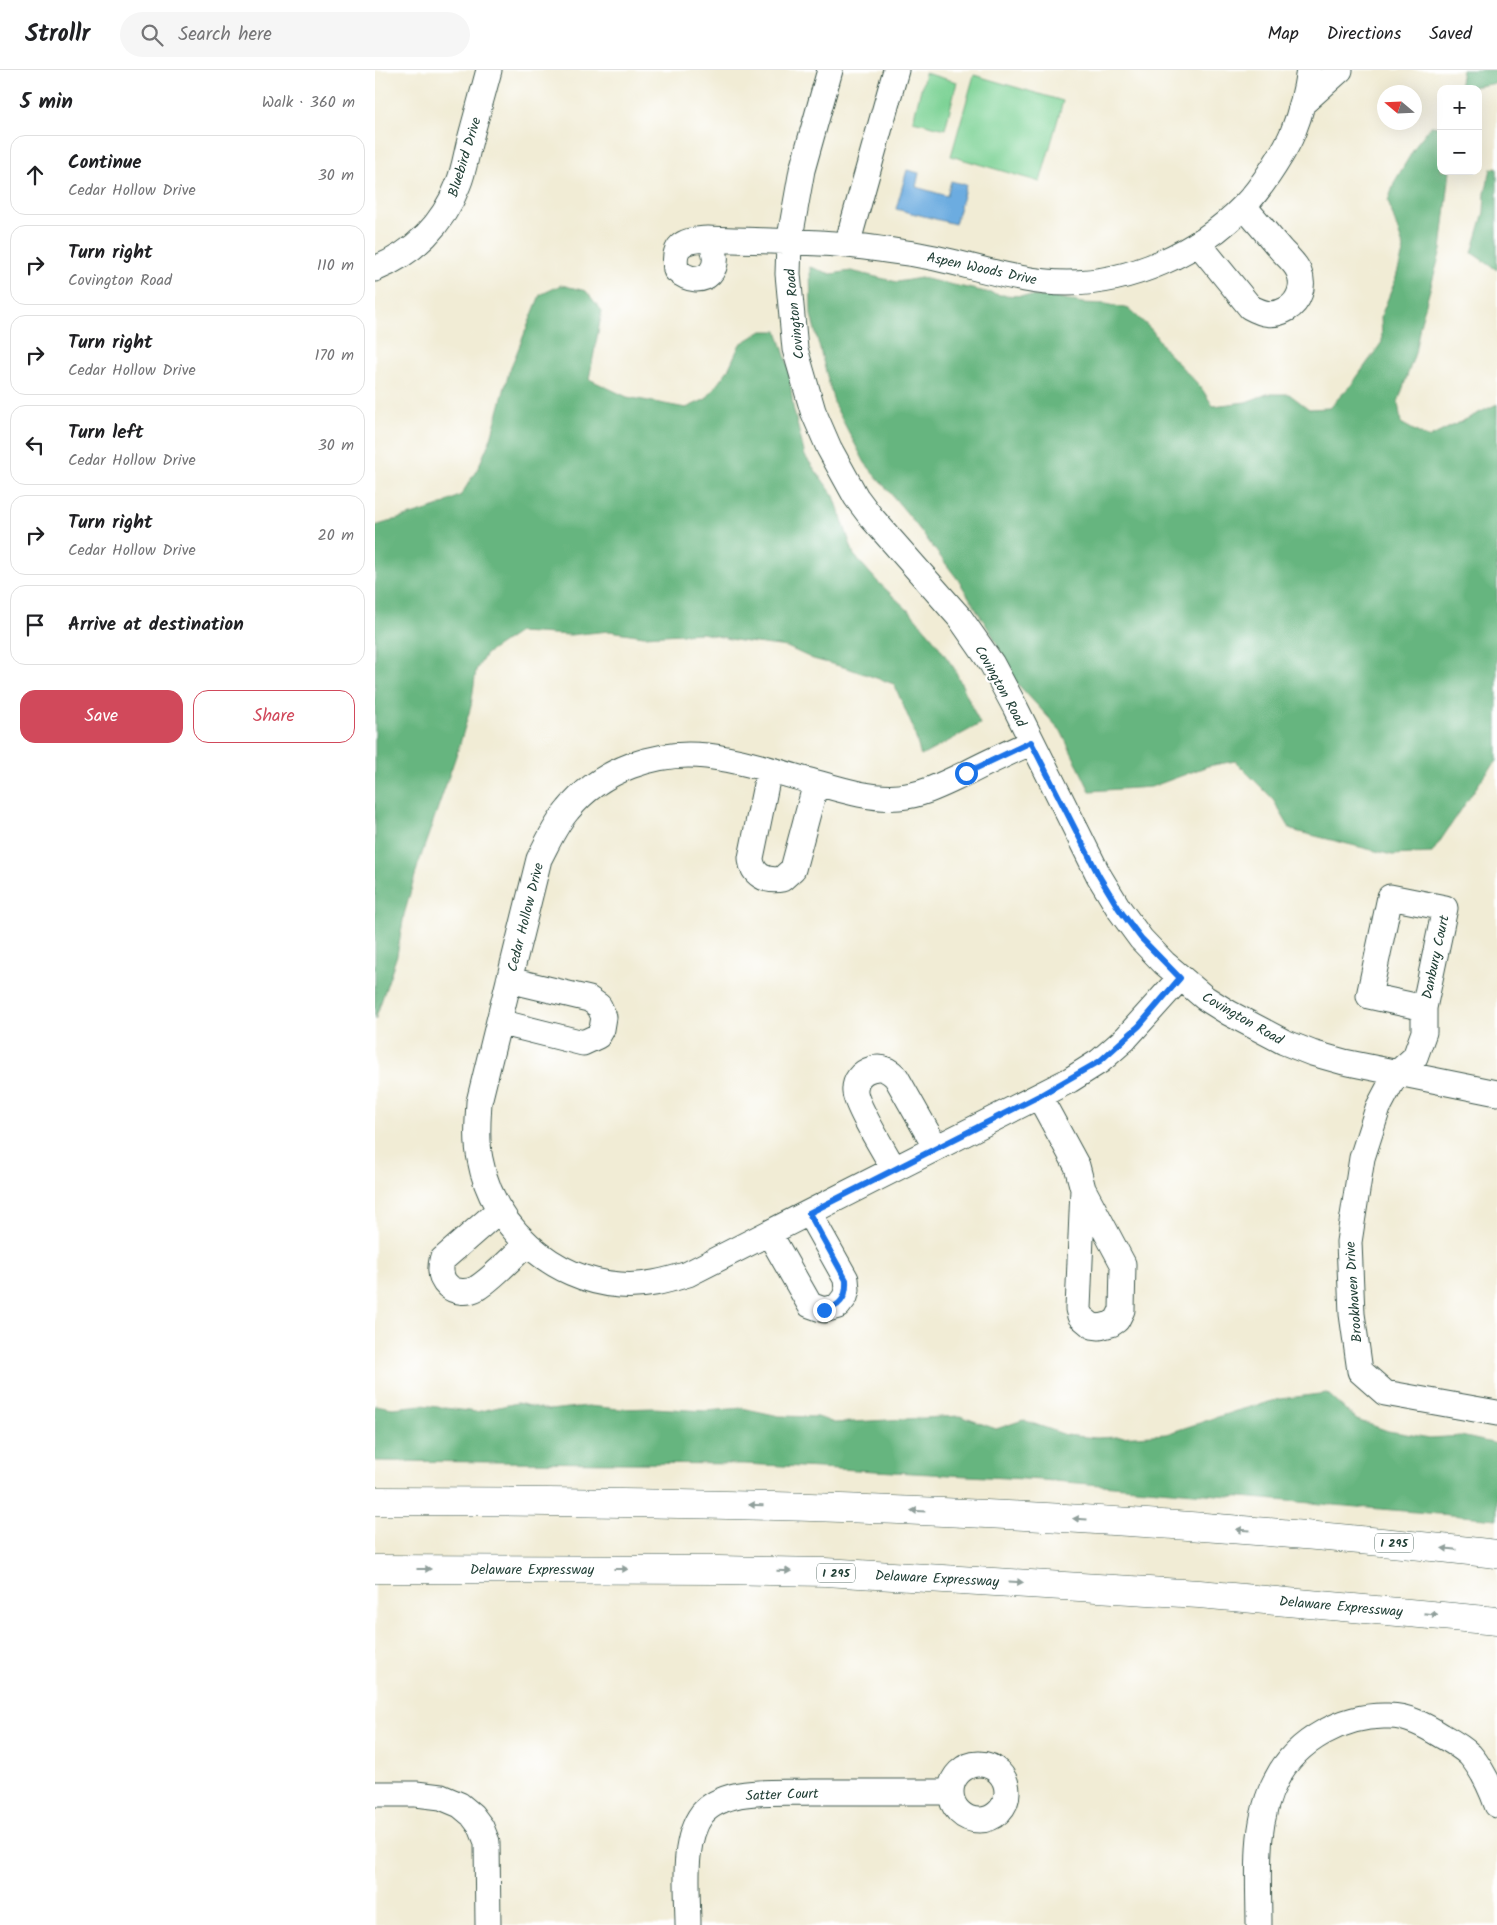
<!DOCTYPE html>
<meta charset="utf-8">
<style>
body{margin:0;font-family:Kalam,sans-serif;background:#f6f6f6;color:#202124}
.controls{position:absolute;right:15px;top:15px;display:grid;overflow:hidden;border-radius:10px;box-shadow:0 5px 20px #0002}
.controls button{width:45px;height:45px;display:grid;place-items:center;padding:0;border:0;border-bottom:1px solid #e0e0e0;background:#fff;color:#202124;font:25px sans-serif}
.compass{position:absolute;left:1002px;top:15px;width:45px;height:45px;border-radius:50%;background:#fff;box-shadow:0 5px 20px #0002;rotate:289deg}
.stop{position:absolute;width:15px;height:15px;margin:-11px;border:4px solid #1a73e8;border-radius:50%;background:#fff}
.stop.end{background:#1a73e8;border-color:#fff;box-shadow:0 1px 5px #0008}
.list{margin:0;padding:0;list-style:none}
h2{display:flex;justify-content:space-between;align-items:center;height:65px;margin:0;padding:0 20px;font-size:21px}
h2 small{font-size:16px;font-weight:400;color:#757577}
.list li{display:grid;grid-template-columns:32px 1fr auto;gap:15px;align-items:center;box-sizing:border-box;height:80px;margin:0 10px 10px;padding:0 10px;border:1px solid #e0e0e0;border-radius:15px}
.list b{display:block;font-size:19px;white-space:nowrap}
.list p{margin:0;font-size:16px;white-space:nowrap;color:#757577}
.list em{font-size:16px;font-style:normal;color:#757577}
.actions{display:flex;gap:10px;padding:15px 20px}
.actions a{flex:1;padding:11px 0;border:1px solid #d1495b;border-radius:15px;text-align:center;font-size:18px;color:#d1495b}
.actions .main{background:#d1495b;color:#fff}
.icon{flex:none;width:28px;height:28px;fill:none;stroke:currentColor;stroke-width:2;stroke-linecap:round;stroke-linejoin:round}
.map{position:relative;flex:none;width:1122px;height:1855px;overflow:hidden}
header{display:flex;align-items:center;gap:30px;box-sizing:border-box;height:70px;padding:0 25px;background:#fff;border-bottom:1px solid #e0e0e0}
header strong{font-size:24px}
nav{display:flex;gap:28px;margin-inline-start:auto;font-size:18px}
.search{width:350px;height:45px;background:#f6f6f6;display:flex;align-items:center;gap:12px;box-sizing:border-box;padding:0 18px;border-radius:28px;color:#757577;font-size:19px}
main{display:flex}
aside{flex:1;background:#fff}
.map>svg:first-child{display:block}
</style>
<header>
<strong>Strollr</strong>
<div class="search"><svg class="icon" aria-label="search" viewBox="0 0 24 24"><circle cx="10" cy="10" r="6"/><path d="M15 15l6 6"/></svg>Search here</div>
<nav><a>Map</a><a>Directions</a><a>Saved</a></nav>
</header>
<main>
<aside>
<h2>5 min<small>Walk · 360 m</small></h2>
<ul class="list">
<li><svg class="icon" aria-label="ahead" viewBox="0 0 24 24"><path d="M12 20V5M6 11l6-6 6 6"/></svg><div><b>Continue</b><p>Cedar Hollow Drive</p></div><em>30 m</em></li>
<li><svg class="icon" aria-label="right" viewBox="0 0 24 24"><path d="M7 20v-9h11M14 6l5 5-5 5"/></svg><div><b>Turn right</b><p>Covington Road</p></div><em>110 m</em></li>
<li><svg class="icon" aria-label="right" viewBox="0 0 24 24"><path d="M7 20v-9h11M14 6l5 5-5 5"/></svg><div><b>Turn right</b><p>Cedar Hollow Drive</p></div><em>170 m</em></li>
<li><svg class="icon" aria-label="left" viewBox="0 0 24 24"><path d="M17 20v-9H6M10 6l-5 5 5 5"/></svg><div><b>Turn left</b><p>Cedar Hollow Drive</p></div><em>30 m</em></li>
<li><svg class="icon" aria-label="right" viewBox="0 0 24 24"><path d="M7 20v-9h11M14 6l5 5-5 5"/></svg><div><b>Turn right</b><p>Cedar Hollow Drive</p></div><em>20 m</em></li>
<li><svg class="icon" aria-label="arrive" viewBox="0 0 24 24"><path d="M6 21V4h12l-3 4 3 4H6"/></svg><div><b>Arrive at destination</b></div></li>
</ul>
<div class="actions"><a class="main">Save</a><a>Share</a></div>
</aside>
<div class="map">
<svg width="1122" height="1855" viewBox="0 0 1122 1855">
<rect width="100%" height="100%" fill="#fff"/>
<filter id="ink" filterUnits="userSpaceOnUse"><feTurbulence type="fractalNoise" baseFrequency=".02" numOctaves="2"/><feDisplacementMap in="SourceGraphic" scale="10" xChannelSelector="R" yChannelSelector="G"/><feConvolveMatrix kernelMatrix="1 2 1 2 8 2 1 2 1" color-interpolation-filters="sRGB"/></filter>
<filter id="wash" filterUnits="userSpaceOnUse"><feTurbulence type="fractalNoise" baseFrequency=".0096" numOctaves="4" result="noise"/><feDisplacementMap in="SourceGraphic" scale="20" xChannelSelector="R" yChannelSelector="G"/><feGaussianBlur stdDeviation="1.12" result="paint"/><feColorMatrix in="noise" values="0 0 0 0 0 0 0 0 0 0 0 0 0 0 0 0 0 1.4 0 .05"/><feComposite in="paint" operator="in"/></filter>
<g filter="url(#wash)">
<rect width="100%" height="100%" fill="#f1ecd5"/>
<path fill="#7ed396" stroke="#4e8865" d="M 550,3 L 582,12 L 570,59 L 538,51 Z
M 599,5 L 688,31 L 665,112 L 576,86 Z"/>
<path fill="#66b57f" stroke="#42795a" d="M 1087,0 L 1122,0 L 1122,13 L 1084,19 Z
M 1056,56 L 1066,57 L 1066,101 L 1075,101 L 1066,180 L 1045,255 L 1040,283 L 1023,332 L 1026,353 L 1053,368 L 1122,334 L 1122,691 L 1109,706 L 1057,783 L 1017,785 L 916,760 L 897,728 L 860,691 L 833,696 L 776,717 L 715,721 L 686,661 L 639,610 L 619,568 L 584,511 L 532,443 L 490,393 L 460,336 L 436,245 L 435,197 L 456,204 L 476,201 L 522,212 L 546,208 L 625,225 L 681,227 L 707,233 L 731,234 L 754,239 L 777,260 L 790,280 L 825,316 L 838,336 L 871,332 L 892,324 L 914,324 L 934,339 L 954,338 L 977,314 L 1007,272 L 1006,246 L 1020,211 L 1029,179 L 1013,131 L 1020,111 L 1043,72 Z
M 1122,97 L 1122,200 L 1097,183 L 1109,142 L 1110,123 L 1116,99 Z
M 186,215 L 211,221 L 227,241 L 214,309 L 252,327 L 311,338 L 331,329 L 353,300 L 365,274 L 387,261 L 402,261 L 414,298 L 418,337 L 430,386 L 459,426 L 479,485 L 502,511 L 536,543 L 557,567 L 579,598 L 605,654 L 546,686 L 538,658 L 519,614 L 472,598 L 438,589 L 412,577 L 365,571 L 327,563 L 269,566 L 234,561 L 195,565 L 144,562 L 111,584 L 101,600 L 96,636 L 84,677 L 43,795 L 29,845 L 22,885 L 0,950 L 0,456 L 62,437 L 86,425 L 103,398 L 116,368 L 134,302 L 165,225 Z
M 952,1323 L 982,1350 L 1013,1361 L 1055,1368 L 1086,1366 L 1122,1374 L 1122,1449 L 668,1410 L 370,1394 L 0,1391 L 0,1335 L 18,1338 L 47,1335 L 101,1342 L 142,1333 L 174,1340 L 213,1336 L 245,1339 L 279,1338 L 331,1341 L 367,1338 L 404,1346 L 443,1347 L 459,1353 L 585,1346 L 621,1359 L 648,1350 L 691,1365 L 722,1368 L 760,1366 L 791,1364 L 861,1341 L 905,1329 Z"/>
<path fill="#6cace0" stroke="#46748a" d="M 532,100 L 544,103 L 541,117 L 572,126 L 576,111 L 591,115 L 580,154 L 521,139 Z"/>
</g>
<g filter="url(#ink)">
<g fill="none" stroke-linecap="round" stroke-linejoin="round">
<g stroke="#3e574c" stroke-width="27">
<path id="minor" d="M 455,0 L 427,100 L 414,173 L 413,204 L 420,279 L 438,341 L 454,378 L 481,427 L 496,447 L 585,548 L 617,594 L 640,637 L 724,806 L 744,839 L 766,869 L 789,893 L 830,928 L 854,943 L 909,972 L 937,983 L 969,992 L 1122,1023
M 927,34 L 965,0
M 333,169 C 379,171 426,171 472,175 C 492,177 512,180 532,183 C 586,190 637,213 692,213 C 756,213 823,183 868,137 C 880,125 889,112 898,98 C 905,87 913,75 918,62 C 926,42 931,21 934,0
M 333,169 C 353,195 329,224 301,200 C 297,173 310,170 333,169 Z
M 823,173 L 875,237 C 888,244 898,247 912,239 C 924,232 930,216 924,202 C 921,194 913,187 907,181 C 894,166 882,151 869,137
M 472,175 L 521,0
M 0,199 C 39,183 68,154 83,115 C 89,101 91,85 95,70 C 101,47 108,23 114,0
M 657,672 C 635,682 613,692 592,703 C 570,713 549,725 524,727 C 493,730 458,717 428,709 C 397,700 364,690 332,686 C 282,680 225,700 193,740 C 180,755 173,772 164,789 L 104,1032 C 103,1051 101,1070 105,1089 C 117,1156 177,1210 245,1215 C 269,1217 291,1211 313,1204 L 695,1010 L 725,991 L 750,969 L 805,908
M 394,700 L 376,788 C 377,805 391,812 407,809 L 418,799 L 441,713
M 1049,938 L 994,926 L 1015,827 L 1070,838 L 1049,938 L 1049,962 L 1040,987 L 1021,1004 L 1003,1038 L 987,1088 L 974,1172 L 977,1244 L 985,1301 L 1010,1323 L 1122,1343
M 124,952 L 208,973 L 223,966 L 227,959 L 229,947 L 224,936 L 214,929 L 134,910
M 664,1026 L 702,1096 L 708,1119 L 748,1194 L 747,1240 L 742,1250 L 736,1254 L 725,1257 L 717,1256 L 705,1246 L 703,1239 L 708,1119
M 519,1099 C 511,1084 481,1036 480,1022 C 479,1011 486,1002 497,999 C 507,996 514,1000 521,1007 L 561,1078
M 123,1141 L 67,1190 C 65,1199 65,1209 73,1216 C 80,1223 93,1223 102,1218 C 118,1208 137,1187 152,1174
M 394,1163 L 435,1235 L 449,1240 L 463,1236 L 470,1227 L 472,1220 L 471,1209 L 434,1143
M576 1722a28 28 0 1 1 56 0a28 28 0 1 1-56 0Z
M 0,1724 L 41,1724 L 66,1727 L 85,1735 L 97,1745 L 106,1757 L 112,1772 L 113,1855
M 313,1855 C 313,1822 306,1772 327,1744 C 336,1733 350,1728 364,1725 C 387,1721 412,1723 436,1722 C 483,1722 530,1722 576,1722
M 884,1855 C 884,1807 878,1753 901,1710 C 921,1670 970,1644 1014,1646 C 1033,1646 1051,1656 1067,1666 C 1076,1671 1087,1677 1095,1685 C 1107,1699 1116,1718 1122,1735"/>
</g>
<g stroke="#3e574c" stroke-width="29">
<path id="highway" d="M 0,1431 C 375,1431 750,1442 1122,1484
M 0,1499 L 344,1500 L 450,1502 L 824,1524 L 1122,1551"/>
</g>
<use href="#minor" stroke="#fff" stroke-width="25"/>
<use href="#highway" stroke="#fff" stroke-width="28"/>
</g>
<defs><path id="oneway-solid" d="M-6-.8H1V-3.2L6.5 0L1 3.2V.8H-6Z" transform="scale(1.25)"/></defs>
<g fill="#8f9e9a">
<use href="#oneway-solid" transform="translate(381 1435) rotate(-178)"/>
<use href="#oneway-solid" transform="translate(543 1441) rotate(-177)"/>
<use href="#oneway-solid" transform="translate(705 1449) rotate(-177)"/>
<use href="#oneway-solid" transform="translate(868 1460) rotate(-176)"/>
<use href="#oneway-solid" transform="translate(1074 1479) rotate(-174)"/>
<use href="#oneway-solid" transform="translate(49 1499)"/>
<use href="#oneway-solid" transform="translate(246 1499)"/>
<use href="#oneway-solid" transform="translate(409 1501) rotate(1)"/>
<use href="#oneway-solid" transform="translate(641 1512) rotate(4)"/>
<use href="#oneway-solid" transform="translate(1056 1544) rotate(6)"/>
</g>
</g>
<g fill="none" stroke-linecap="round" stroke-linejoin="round" filter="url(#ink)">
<path stroke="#1a73e8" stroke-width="6" d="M 449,1240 C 466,1237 472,1227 471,1210 L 434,1143 L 664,1026 L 725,991 L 764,956 L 805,908 L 766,868 L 744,839 L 724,806 L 656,672 L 591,703"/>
</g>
<g text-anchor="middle" stroke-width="4.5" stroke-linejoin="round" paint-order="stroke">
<g fill="#fff" stroke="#627771" stroke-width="1">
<rect x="1000" y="1463.5" width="38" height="19" rx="4"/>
<rect x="442" y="1493.5" width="38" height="19" rx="4"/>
</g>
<g font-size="12" font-weight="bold" fill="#1f3d34">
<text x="1019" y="1477">I 295</text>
<text x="461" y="1507">I 295</text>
</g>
<g font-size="14" fill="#1f3d34" stroke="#fff">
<text transform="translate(89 87) rotate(-73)" y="5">Bluebird Drive</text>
<text transform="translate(607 198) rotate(12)" y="5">Aspen Woods Drive</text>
<text transform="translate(419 244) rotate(-96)" y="5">Covington Road</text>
<text transform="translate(626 616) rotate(61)" y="5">Covington Road</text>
<text transform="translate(150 847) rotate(-76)" y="5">Cedar Hollow Drive</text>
<text transform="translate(1060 887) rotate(-78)" y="5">Danbury Court</text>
<text transform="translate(868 948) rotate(30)" y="5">Covington Road</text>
<text transform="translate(978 1222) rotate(-94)" y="5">Brookhaven Drive</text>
<text x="157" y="1504">Delaware Expressway</text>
<text transform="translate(562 1508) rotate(3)" y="5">Delaware Expressway</text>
<text transform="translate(966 1536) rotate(5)" y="5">Delaware Expressway</text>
<text transform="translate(407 1724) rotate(-2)" y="5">Satter Court</text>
</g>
</g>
</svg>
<div class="controls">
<button>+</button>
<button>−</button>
</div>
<svg class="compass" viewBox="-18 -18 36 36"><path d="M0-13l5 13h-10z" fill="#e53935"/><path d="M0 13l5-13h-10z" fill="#757577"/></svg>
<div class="stop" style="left:591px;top:703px"></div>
<div class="stop end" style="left:449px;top:1240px"></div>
</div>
</main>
